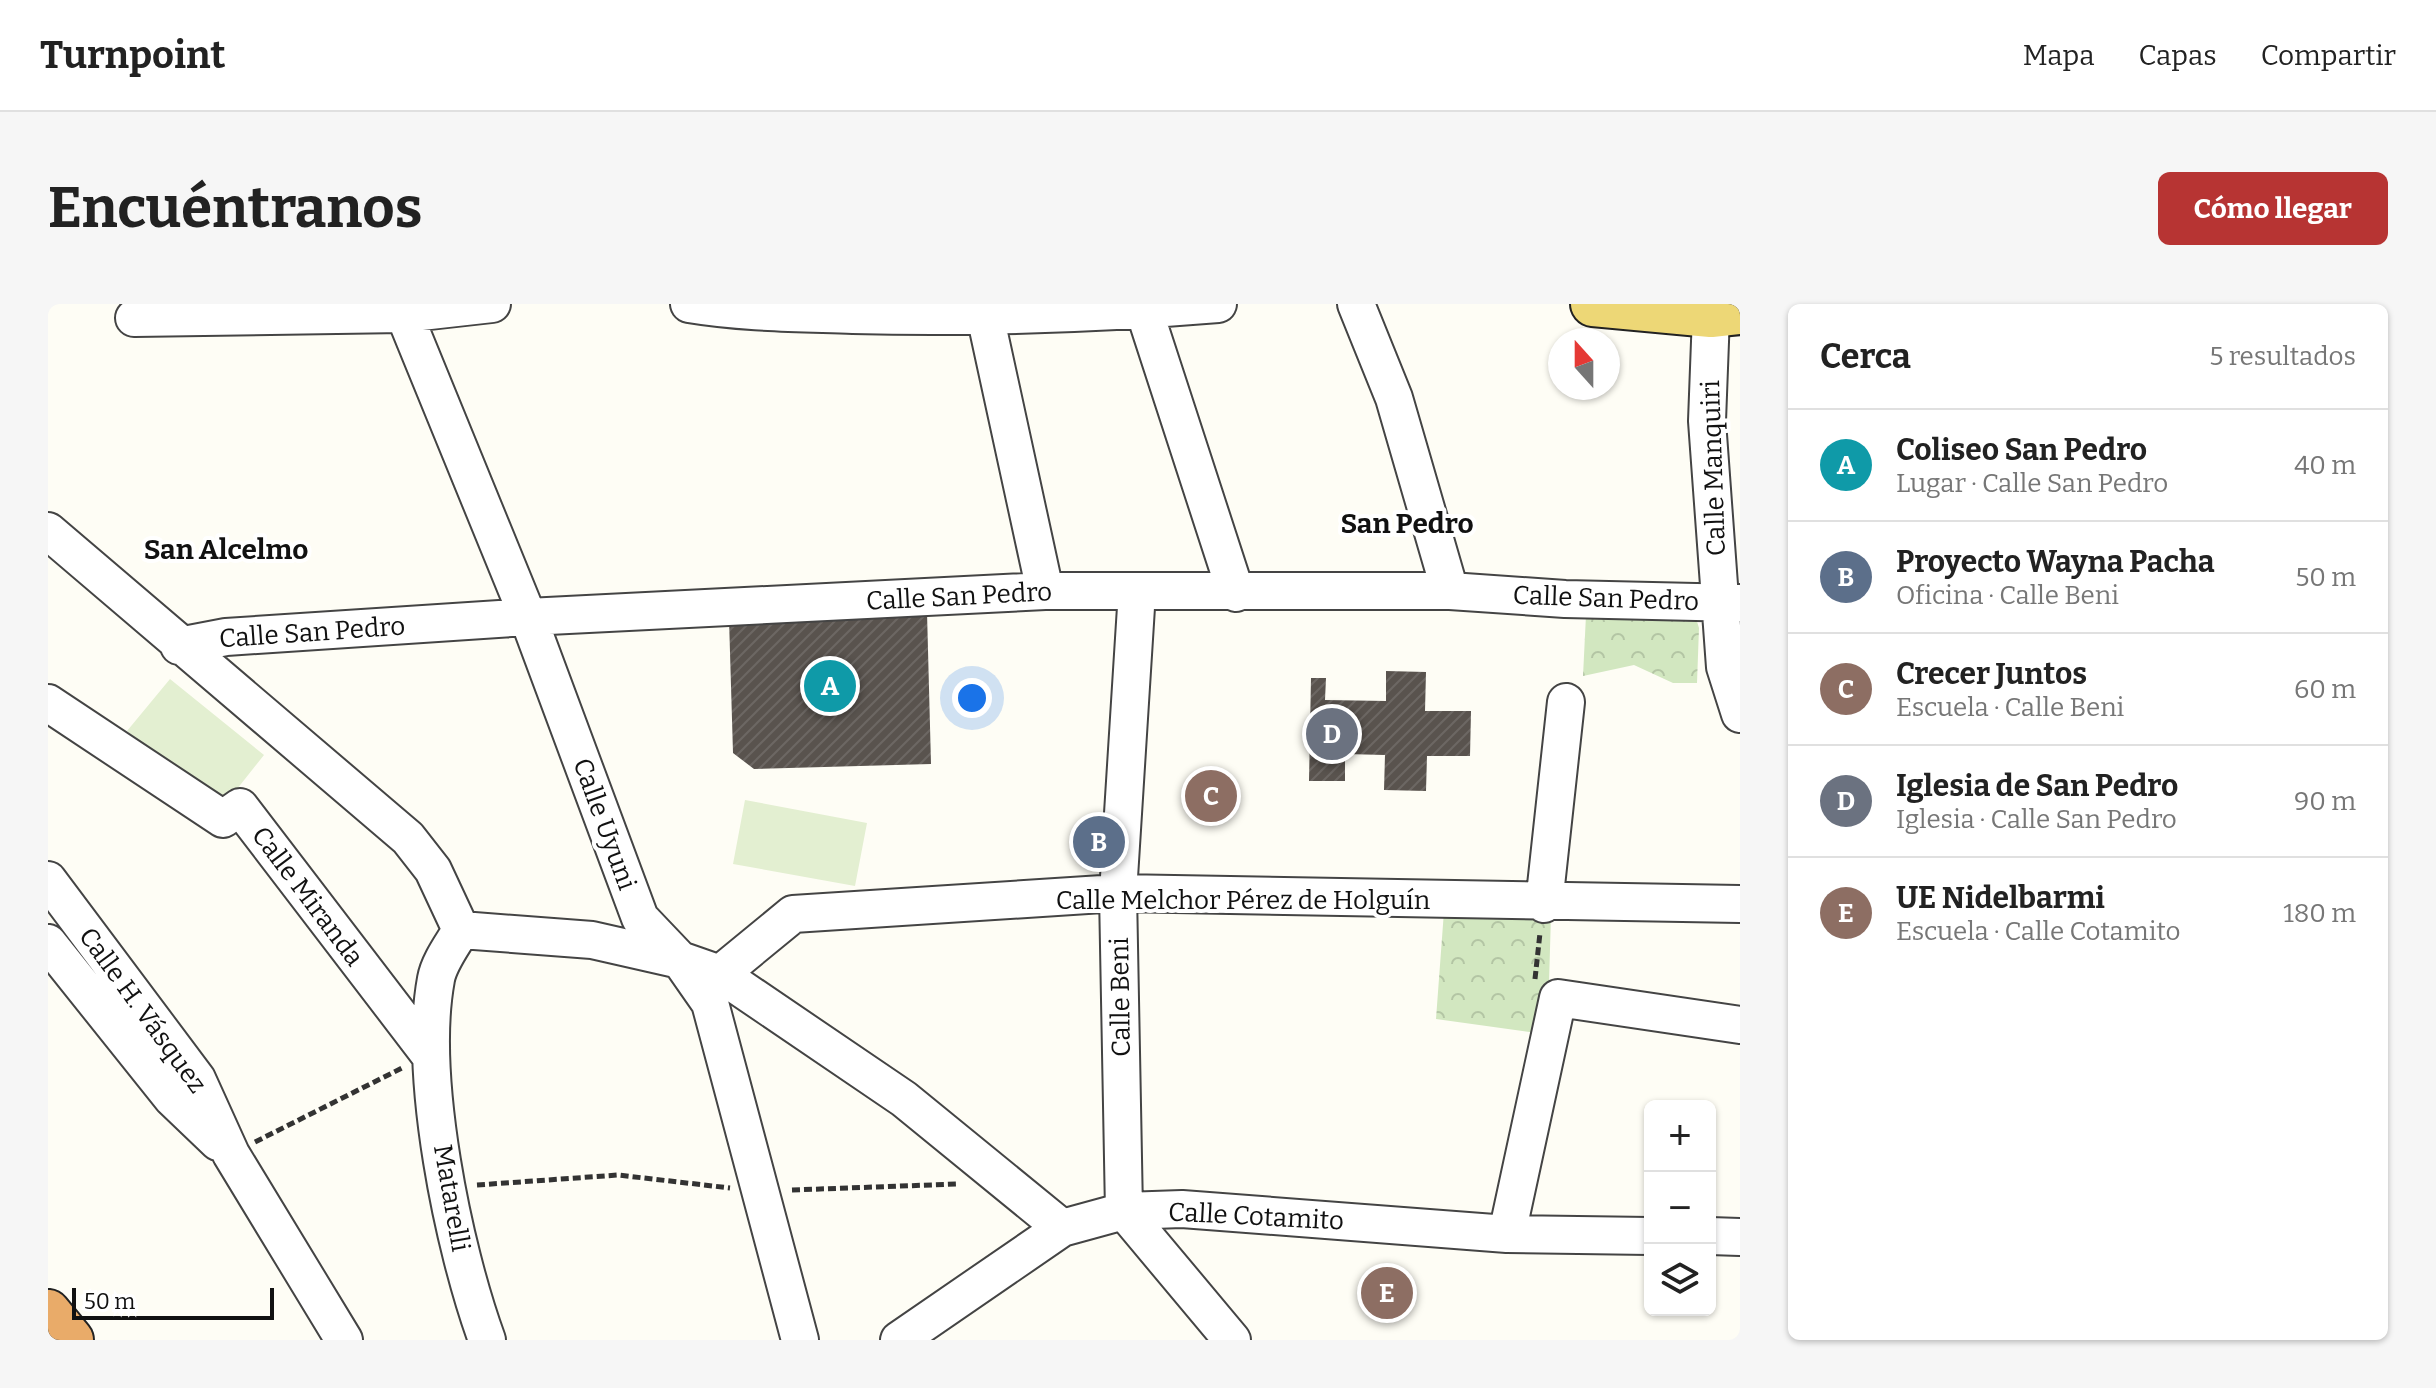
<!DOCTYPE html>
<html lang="es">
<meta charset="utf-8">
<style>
body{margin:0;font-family:Bitter,serif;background:#f6f6f6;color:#222}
.controls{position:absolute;right:24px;bottom:24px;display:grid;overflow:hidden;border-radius:12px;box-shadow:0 2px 6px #0004}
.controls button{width:72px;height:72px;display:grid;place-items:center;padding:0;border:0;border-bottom:2px solid #e0e0e0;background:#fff;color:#222;font:40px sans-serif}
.compass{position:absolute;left:1500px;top:24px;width:72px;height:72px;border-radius:50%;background:#fff;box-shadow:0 2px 6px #0004;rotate:339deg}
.scale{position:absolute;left:24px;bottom:20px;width:202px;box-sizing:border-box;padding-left:8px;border:4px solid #111;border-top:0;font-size:22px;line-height:28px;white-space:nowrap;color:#111;-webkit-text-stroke:6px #fff;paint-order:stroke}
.you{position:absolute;left:924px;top:394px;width:28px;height:28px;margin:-20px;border:6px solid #fff;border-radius:50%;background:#1a73e8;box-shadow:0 0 0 12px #1a73e833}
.badge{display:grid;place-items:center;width:52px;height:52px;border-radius:50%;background:#b73433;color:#fff;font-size:26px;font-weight:700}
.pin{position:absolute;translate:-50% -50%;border:4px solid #fff;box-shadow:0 2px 8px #0006}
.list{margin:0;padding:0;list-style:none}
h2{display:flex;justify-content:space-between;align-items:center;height:104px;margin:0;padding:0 32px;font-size:34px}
h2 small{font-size:26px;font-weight:400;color:#767676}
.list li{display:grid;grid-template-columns:52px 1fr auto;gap:24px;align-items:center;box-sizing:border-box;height:112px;padding:0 32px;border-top:2px solid #e0e0e0}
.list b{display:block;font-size:30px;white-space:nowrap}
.list p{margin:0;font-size:26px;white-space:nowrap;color:#767676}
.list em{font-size:26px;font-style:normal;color:#767676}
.icon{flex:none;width:44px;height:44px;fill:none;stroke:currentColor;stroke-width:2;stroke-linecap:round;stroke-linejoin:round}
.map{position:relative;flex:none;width:1692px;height:1036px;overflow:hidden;border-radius:12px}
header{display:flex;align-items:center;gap:48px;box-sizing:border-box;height:112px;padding:0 40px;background:#fff;border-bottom:2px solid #e0e0e0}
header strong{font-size:38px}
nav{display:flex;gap:44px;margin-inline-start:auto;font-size:28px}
.intro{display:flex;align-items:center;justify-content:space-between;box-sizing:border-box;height:192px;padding:0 48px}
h1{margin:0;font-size:56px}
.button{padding:20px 36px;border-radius:12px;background:#b73433;color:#fff;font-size:28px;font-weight:700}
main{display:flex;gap:48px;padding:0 48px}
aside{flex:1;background:#fff;border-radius:12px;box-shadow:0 2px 6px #0004}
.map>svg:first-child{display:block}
</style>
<header>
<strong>Turnpoint</strong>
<nav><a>Mapa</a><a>Capas</a><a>Compartir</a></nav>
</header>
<div class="intro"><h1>Encuéntranos</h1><a class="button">Cómo llegar</a></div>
<main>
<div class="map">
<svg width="1692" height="1036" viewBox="0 0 1692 1036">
<defs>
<pattern id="park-crowns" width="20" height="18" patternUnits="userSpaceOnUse" patternTransform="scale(2)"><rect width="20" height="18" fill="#d2e7c0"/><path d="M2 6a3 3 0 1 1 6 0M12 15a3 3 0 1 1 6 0" fill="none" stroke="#b3c5a4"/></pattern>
<pattern id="building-hatch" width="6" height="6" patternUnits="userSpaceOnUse" patternTransform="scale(2)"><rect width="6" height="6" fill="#59534e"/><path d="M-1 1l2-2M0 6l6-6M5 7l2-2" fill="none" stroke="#6c6763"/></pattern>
</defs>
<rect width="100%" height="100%" fill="#fefdf5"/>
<path fill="url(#park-crowns)" d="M 1538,311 L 1647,311 L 1651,324 L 1649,379 L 1625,379 L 1586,361 L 1535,372 Z
M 1396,607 L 1503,611 L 1501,679 L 1489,729 L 1388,715 Z"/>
<path fill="#e3efd1" d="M 122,375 L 216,451 L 174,504 L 79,427 Z
M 697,496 L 819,519 L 807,582 L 685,560 Z"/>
<path fill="url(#building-hatch)" d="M 879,308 L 883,460 L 706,465 L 685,449 L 681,315 Z
M 1338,367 L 1378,368 L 1377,407 L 1423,407 L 1422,452 L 1379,452 L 1378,487 L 1336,486 L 1337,451 L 1297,450 L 1297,477 L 1261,477 L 1263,374 L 1278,374 L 1277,396 L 1338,397 Z"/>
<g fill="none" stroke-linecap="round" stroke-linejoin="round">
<g stroke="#444" stroke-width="40">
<path id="minor" d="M 352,0 L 480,313 L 592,614 L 632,656 L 662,699 L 752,1036
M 641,0 C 695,9 750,9 805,11 C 926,14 1049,10 1170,0
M 1094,0 L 1188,289
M 1308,0 L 1346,94 L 1402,287
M 937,11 L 997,287
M 1663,11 L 1659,117 L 1677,363 L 1692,410
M 86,14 L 355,10 L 444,0
M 0,227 L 360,534 L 385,566 L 413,626
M 1089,287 L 1070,589 L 1076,907 L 1184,1036
M 131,342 L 178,333 L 480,313 L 997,287 L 1402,287 L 1517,295 L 1692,299
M 0,399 L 175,515 L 192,503 L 381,750
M 0,576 L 149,775 L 183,850 L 296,1036
M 1496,600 L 1518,398
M 413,626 L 544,636 L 632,656 L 672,670 L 856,795 L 1014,924
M 413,626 C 405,640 391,658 388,675 C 370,772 405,943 439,1036
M 0,639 L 124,794 L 170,838
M 672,670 L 745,610 L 1070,589 L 1692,600
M 1459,930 L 1510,694 L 1692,721
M 1662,932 L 1692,933
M 851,1036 L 1014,924 L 1076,907 L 1134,905 L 1459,930 L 1602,932"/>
</g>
<g stroke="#222" stroke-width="48">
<path id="major" d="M 1545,0 L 1663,11 L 1692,8"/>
</g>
<g stroke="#222" stroke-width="48">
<path id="highway" d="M 0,1008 L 23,1036"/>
</g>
<path stroke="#333" stroke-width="5" stroke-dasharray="8 4" stroke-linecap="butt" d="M 1487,675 L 1492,629
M 207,838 L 356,763
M 429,881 L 570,871 L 682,884
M 744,886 L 909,880"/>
<use href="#minor" stroke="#fff" stroke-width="36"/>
<use href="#major" stroke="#edd776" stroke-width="44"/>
<use href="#highway" stroke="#e9ab69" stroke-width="44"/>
</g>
<g text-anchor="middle" stroke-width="8" stroke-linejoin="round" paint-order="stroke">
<g font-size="26" fill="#111" stroke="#fff">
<text transform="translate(1665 164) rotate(-92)" y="9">Calle Manquiri</text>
<text transform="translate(911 292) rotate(-3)" y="9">Calle San Pedro</text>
<text transform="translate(1558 294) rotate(2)" y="9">Calle San Pedro</text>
<text transform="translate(264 328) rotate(-4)" y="9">Calle San Pedro</text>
<text transform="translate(557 520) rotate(70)" y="9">Calle Uyuni</text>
<text transform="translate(260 592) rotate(53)" y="9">Calle Miranda</text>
<text x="1195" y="605">Calle Melchor Pérez de Holguín</text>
<text transform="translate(1072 693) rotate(-91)" y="9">Calle Beni</text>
<text transform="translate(95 706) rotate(54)" y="9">Calle H. Vásquez</text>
<text transform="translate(404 894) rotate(80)" y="9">Matarelli</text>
<text transform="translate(1208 912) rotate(3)" y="9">Calle Cotamito</text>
</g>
<g font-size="28" font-weight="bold" fill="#111" stroke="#fff">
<text x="1359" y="229">San Pedro</text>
<text x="178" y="255">San Alcelmo</text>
</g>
</g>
</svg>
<div class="controls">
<button>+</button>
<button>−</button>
<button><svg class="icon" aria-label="layers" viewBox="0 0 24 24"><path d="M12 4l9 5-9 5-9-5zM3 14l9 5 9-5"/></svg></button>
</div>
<svg class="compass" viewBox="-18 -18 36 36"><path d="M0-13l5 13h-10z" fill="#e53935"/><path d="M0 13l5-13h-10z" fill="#767676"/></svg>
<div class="scale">50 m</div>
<div class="you"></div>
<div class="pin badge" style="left:782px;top:382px;background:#0f9aa8">A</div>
<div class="pin badge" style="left:1051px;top:538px;background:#5c6f8a">B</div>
<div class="pin badge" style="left:1163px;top:492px;background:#8d6e63">C</div>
<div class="pin badge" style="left:1284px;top:430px;background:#6b7280">D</div>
<div class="pin badge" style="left:1339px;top:989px;background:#8d6e63">E</div>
</div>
<aside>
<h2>Cerca<small>5 resultados</small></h2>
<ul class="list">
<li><span class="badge" style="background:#0f9aa8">A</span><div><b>Coliseo San Pedro</b><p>Lugar · Calle San Pedro</p></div><em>40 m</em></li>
<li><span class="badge" style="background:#5c6f8a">B</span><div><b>Proyecto Wayna Pacha</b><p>Oficina · Calle Beni</p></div><em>50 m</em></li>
<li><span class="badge" style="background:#8d6e63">C</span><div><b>Crecer Juntos</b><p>Escuela · Calle Beni</p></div><em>60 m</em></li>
<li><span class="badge" style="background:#6b7280">D</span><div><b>Iglesia de San Pedro</b><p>Iglesia · Calle San Pedro</p></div><em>90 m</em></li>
<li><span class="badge" style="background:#8d6e63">E</span><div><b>UE Nidelbarmi</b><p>Escuela · Calle Cotamito</p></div><em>180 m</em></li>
</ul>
</aside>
</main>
